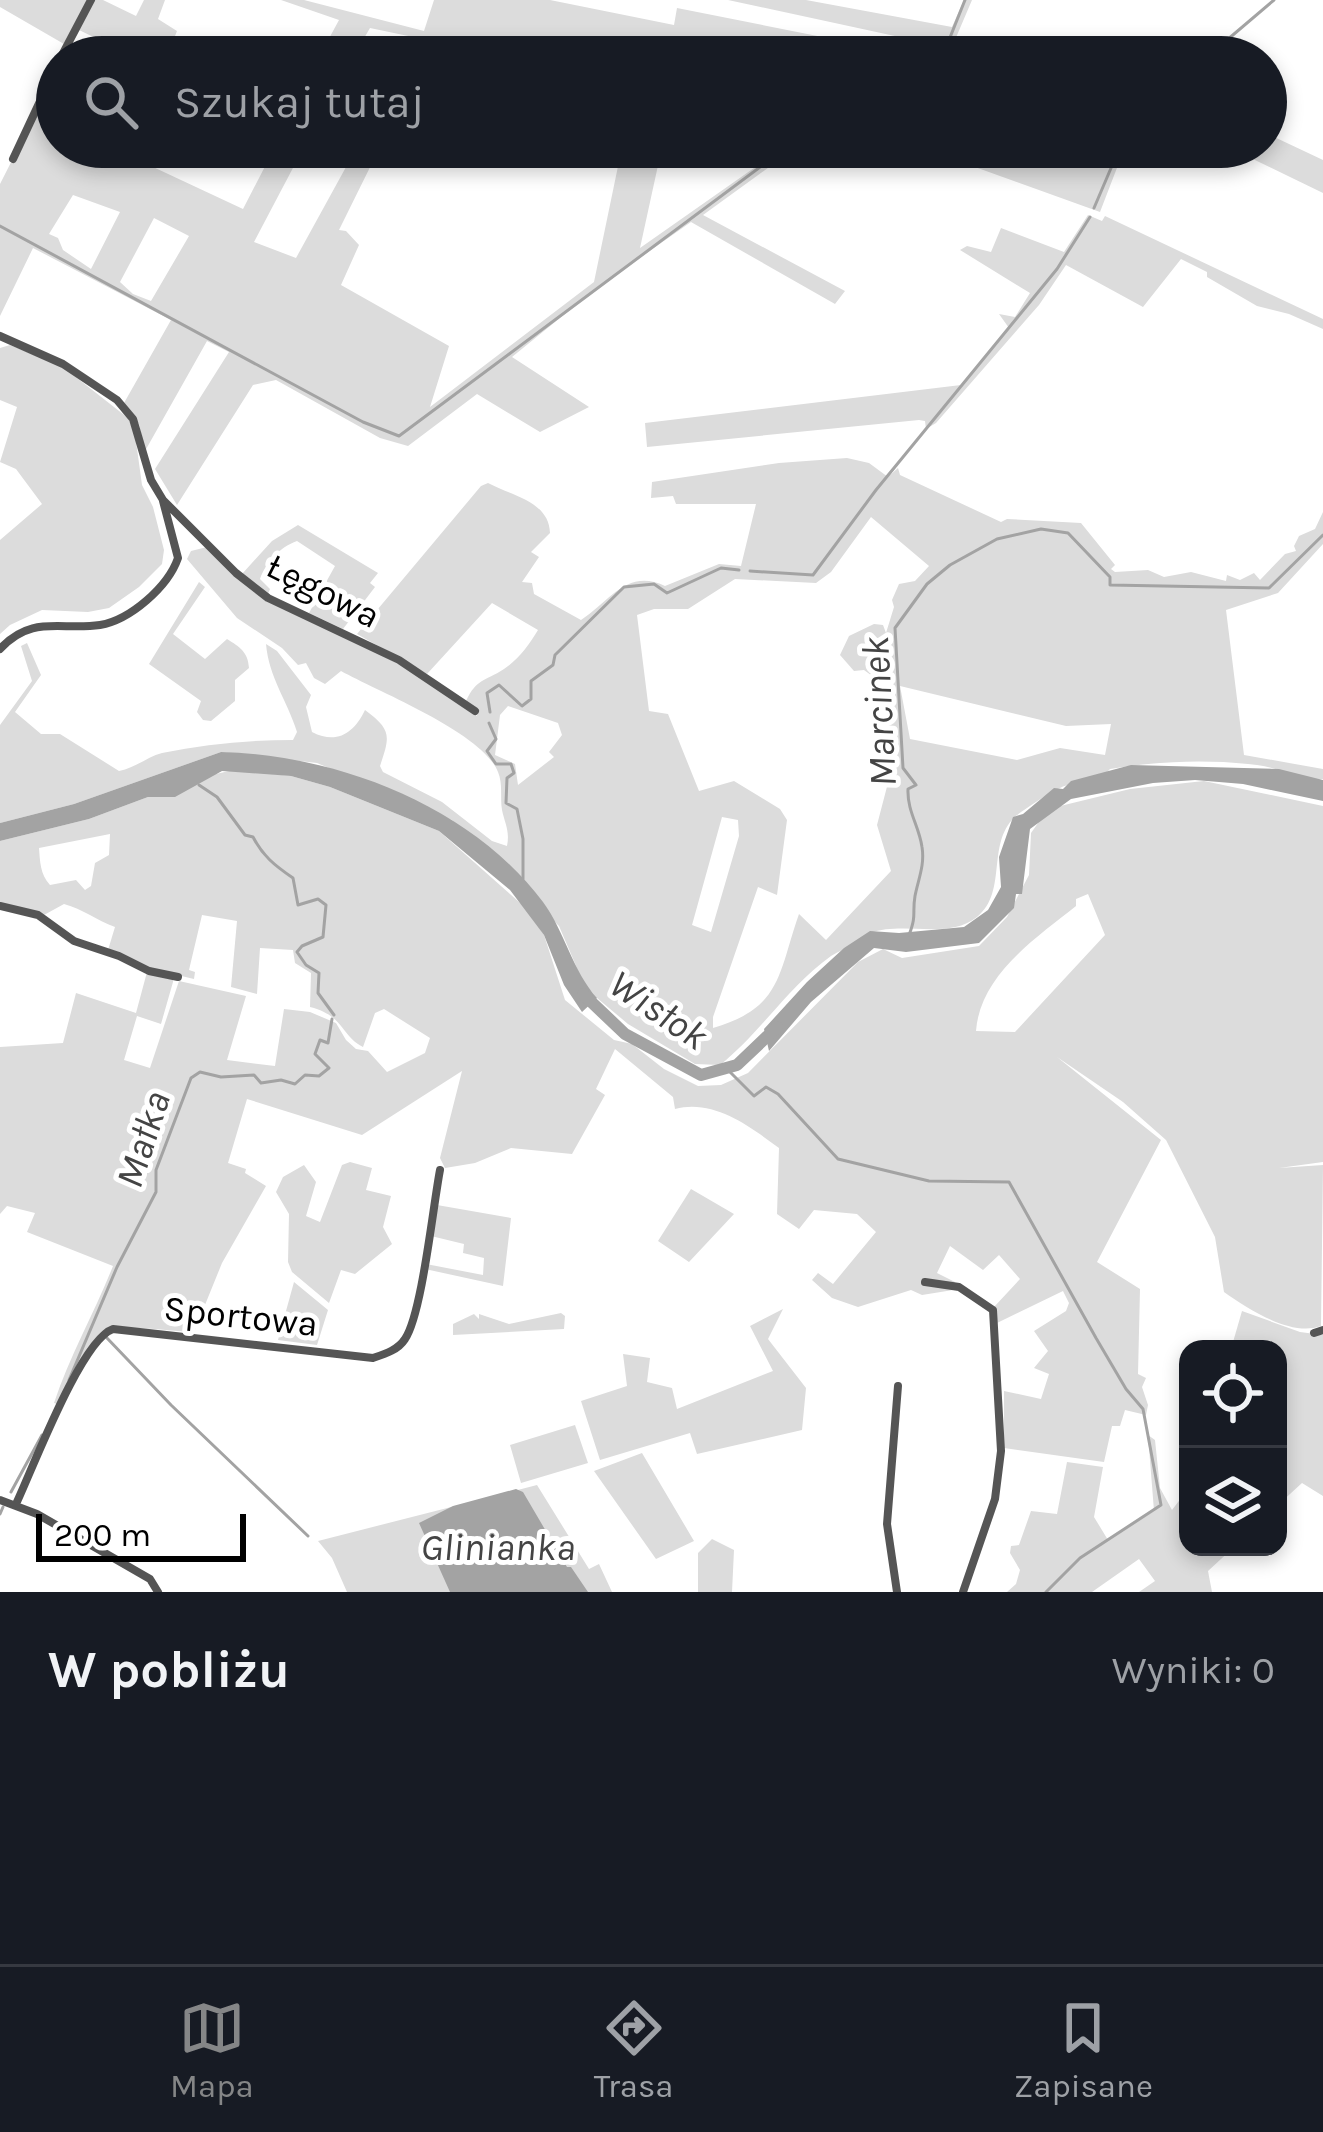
<!DOCTYPE html>
<html lang="pl">
<meta charset="utf-8">
<style>
body{margin:0;font-family:Karla,sans-serif;background:#242831;color:#f1f3f6}
.controls{position:absolute;right:36px;bottom:36px;display:grid;overflow:hidden;border-radius:24px;box-shadow:0 6px 18px #0003}
.controls button{width:108px;height:108px;display:grid;place-items:center;padding:0;border:0;border-bottom:3px solid #363941;background:#171b24;color:#f1f3f6;font:60px sans-serif}
.scale{position:absolute;left:36px;bottom:30px;width:210px;box-sizing:border-box;padding-left:12px;border:6px solid #000;border-top:0;font-size:33px;line-height:42px;white-space:nowrap;color:#000;-webkit-text-stroke:9px #fff;paint-order:stroke}
.list{margin:0;padding:0;list-style:none}
h2{display:flex;justify-content:space-between;align-items:center;height:156px;margin:0;padding:0 48px;font-size:51px}
h2 small{font-size:39px;font-weight:400;color:#9ea1a6}
.icon{flex:none;width:66px;height:66px;fill:none;stroke:currentColor;stroke-width:2;stroke-linecap:round;stroke-linejoin:round}
.map{position:relative;flex:none;width:1323px;height:1592px;overflow:hidden}
.search{position:absolute;background:#171b24;box-shadow:0 6px 18px #0003;left:36px;right:36px;top:36px;height:132px;display:flex;align-items:center;gap:30px;box-sizing:border-box;padding:0 42px;border-radius:66px;color:#9ea1a6;font-size:45px}
.sheet{height:372px;background:#171b24}
nav{display:flex;justify-content:space-around;align-items:center;box-sizing:border-box;height:168px;border-top:3px solid #363941;background:#171b24;font-size:33px;color:#9ea1a6}
nav a{display:grid;justify-items:center;gap:6px}
nav .on{color:#858687}
.map>svg:first-child{display:block}
</style>
<div class="map">
<svg width="1323" height="1592" viewBox="0 0 1323 1592">
<rect width="100%" height="100%" fill="#fff"/>
<path fill="#dcdcdc" fill-rule="evenodd" d="M 0,0 L 87,0 L 64,44 L 0,7 Z
M 93,0 L 103,0 L 136,16 L 144,0 L 165,0 L 158,19 L 177,31 L 175,36 L 218,57 L 112,57 L 116,48 L 77,29 Z
M 281,0 L 304,0 L 424,31 L 434,0 L 550,0 L 674,25 L 677,8 L 923,57 L 936,53 L 941,46 L 728,0 L 806,0 L 952,27 L 964,0 L 972,0 L 952,47 L 944,57 L 505,57 L 462,50 L 458,57 L 405,57 L 413,37 L 370,28 L 353,57 L 319,57 L 339,20 Z
M 36,113 L 57,124 L 57,147 L 137,147 L 132,161 L 151,166 L 243,209 L 275,147 L 304,147 L 254,242 L 296,258 L 357,147 L 380,147 L 339,230 L 346,231 L 359,245 L 341,285 L 449,346 L 430,407 L 594,282 L 622,147 L 662,147 L 640,248 L 784,147 L 797,147 L 703,215 L 845,291 L 835,304 L 691,222 L 598,287 L 512,357 L 589,407 L 540,432 L 477,394 L 408,446 L 380,438 L 276,380 L 253,385 L 177,505 L 155,469 L 229,352 L 207,341 L 145,451 L 139,424 L 124,403 L 171,320 L 33,248 L 0,316 L 0,184 ZM 73,195 L 120,212 L 91,269 L 63,250 L 58,238 L 49,234 ZM 154,218 L 189,236 L 151,301 L 133,294 L 120,282 Z
M 1266,133 L 1323,160 L 1323,193 L 1228,147 L 1266,147 Z
M 930,147 L 1036,147 L 1062,158 L 1068,147 L 1125,147 L 1100,212 L 950,158 L 948,152 Z
M 1088,215 L 1102,221 L 1105,216 L 1323,319 L 1323,329 L 1289,314 L 1257,306 L 1207,277 L 1207,272 L 1181,259 L 1143,307 L 1066,265 L 1039,305 L 936,423 L 926,429 L 925,421 L 919,420 L 647,447 L 645,423 L 961,385 L 1009,328 L 999,314 L 1015,317 L 1030,293 L 960,250 L 967,246 L 991,252 L 1001,228 L 1064,252 Z
M 10,345 L 63,367 L 128,418 L 135,434 L 142,485 L 153,507 L 164,550 L 162,564 L 139,587 L 109,608 L 88,612 L 42,610 L 10,625 L 0,634 L 0,540 L 42,504 L 16,469 L 0,462 L 17,407 L 0,400 L 0,348 Z
M 847,458 L 869,463 L 888,477 L 898,468 L 900,475 L 1001,522 L 1007,519 L 1081,523 L 1115,565 L 1111,569 L 1115,572 L 1148,570 L 1164,577 L 1191,572 L 1226,581 L 1227,575 L 1240,580 L 1254,573 L 1260,580 L 1285,554 L 1296,551 L 1294,546 L 1299,536 L 1315,529 L 1323,512 L 1323,544 L 1278,593 L 1226,610 L 1244,755 L 1323,769 L 1323,779 C 1299,780 1281,768 1257,765 C 1209,759 1157,761 1110,769 C 1098,783 1076,780 1060,788 C 1047,794 1033,804 1021,812 C 983,838 1010,890 977,917 C 948,940 904,921 870,933 C 865,935 860,941 856,943 C 848,948 839,951 831,956 C 789,986 760,1033 720,1065 L 695,1064 L 628,1024 L 597,998 L 583,982 L 559,926 L 452,820 L 317,763 L 221,752 L 74,804 L 0,823 L 0,725 L 32,681 L 21,646 L 27,643 L 41,675 L 15,712 L 41,734 L 60,734 L 119,771 C 135,768 147,757 162,753 C 205,744 249,740 293,740 L 297,732 C 287,700 269,678 266,644 L 277,651 L 311,695 L 306,707 L 312,732 C 337,745 354,733 365,710 C 392,730 390,736 380,766 L 383,772 L 442,802 L 492,841 L 507,846 C 510,831 505,824 502,810 C 500,797 503,784 498,772 C 483,733 379,692 341,671 L 325,684 L 314,678 L 306,663 L 298,665 L 282,648 L 237,618 L 187,559 L 191,551 L 207,547 L 238,578 L 426,679 L 477,716 L 478,710 L 466,701 C 477,678 484,682 504,669 C 519,659 529,645 538,630 L 492,603 L 427,674 L 357,634 L 481,486 L 488,483 C 512,496 549,501 550,533 L 531,552 L 539,557 L 522,582 L 532,583 L 534,594 L 581,620 C 610,601 627,568 665,586 L 719,564 L 741,566 L 756,504 L 676,504 L 673,496 L 651,498 L 652,482 L 779,463 ZM 871,517 L 929,566 L 915,581 L 899,584 L 892,600 L 894,607 L 886,633 L 883,625 L 874,624 L 849,636 L 840,655 L 854,671 L 864,670 L 879,681 L 884,705 L 878,708 L 889,779 L 877,825 L 891,871 L 826,940 L 799,914 C 778,974 782,1008 713,1028 L 713,1017 L 758,887 L 777,895 L 787,820 L 780,809 L 734,781 L 699,791 L 668,714 L 649,711 L 637,615 L 654,609 L 688,609 L 735,579 L 816,583 L 831,572 ZM 900,686 L 1066,726 L 1111,724 L 1105,755 L 1060,748 L 1017,760 L 910,739 ZM 508,706 L 558,723 L 562,735 L 549,752 L 554,757 L 518,785 L 515,764 L 495,755 L 500,715 ZM 722,817 L 738,820 L 739,836 L 711,932 L 692,925 Z
M 298,525 L 378,573 L 370,583 L 375,587 L 343,629 L 309,613 L 335,566 L 297,541 C 280,547 266,562 260,579 L 270,589 L 268,594 L 242,574 L 272,541 Z
M 199,582 L 205,587 L 173,634 L 205,659 L 227,639 C 240,647 248,652 249,668 L 235,680 L 235,701 L 211,721 L 203,720 L 197,712 L 201,701 L 149,664 Z
M 234,770 L 291,776 L 330,787 L 439,831 L 528,910 L 544,935 L 565,1000 L 614,1040 L 632,1044 L 664,1069 L 698,1086 L 721,1085 L 748,1073 L 858,962 L 883,949 L 902,958 L 979,946 L 1007,917 L 1029,875 L 1031,833 L 1048,809 L 1130,789 L 1204,781 L 1323,806 L 1323,1162 L 1279,1168 L 1323,1165 L 1321,1326 C 1291,1337 1248,1309 1224,1292 L 1215,1237 L 1166,1140 L 1123,1102 L 1057,1057 L 1161,1140 L 1097,1262 L 1140,1289 L 1138,1374 L 1146,1378 L 1142,1387 L 1148,1405 L 1146,1415 L 1125,1410 L 1120,1426 L 1112,1426 L 1104,1462 L 1004,1448 L 1004,1391 L 1041,1399 L 1049,1374 L 1034,1368 L 1048,1351 L 1034,1331 L 1066,1311 L 1069,1303 L 1063,1291 L 997,1323 L 994,1307 L 1020,1279 L 999,1255 L 983,1270 L 950,1246 L 937,1273 L 955,1282 L 953,1290 L 922,1295 L 911,1290 L 858,1307 L 832,1298 L 812,1280 L 818,1273 L 833,1284 L 876,1232 L 857,1214 L 814,1210 L 799,1229 L 777,1214 L 779,1148 C 749,1126 714,1099 675,1109 L 673,1097 L 615,1049 L 596,1089 L 605,1095 L 572,1154 L 511,1148 L 475,1163 L 445,1168 L 440,1158 L 462,1071 L 362,1135 L 247,1099 L 228,1163 L 246,1169 L 245,1173 L 266,1186 L 222,1263 L 194,1332 C 100,1326 102,1314 60,1405 L 54,1403 C 70,1355 94,1314 113,1266 L 27,1232 L 35,1213 L 7,1206 L 0,1214 L 0,1047 L 63,1043 L 76,993 L 136,1013 L 147,972 L 173,978 L 173,982 L 161,1024 L 137,1016 L 124,1060 L 150,1068 L 179,981 L 246,996 L 227,1060 L 275,1066 L 284,1009 L 310,1012 L 336,1023 L 346,1040 L 356,1049 L 368,1051 L 387,1072 L 425,1053 L 430,1038 L 384,1009 L 375,1013 L 363,1047 C 340,1035 345,1016 310,1007 L 311,973 L 295,963 L 293,950 L 260,948 L 257,994 L 231,987 L 237,921 L 202,915 L 189,970 L 195,972 L 194,979 L 148,968 L 108,950 L 115,927 C 96,920 83,909 64,904 L 44,915 L 0,903 L 0,841 L 89,819 L 148,797 L 167,797 L 211,775 ZM 110,834 L 109,855 L 95,863 L 91,886 L 85,890 L 76,880 L 50,885 C 40,874 40,861 39,848 ZM 1088,894 L 1105,935 L 1015,1032 L 976,1031 C 980,975 1036,938 1076,906 L 1076,899 Z
M 350,1162 L 372,1168 L 366,1190 L 391,1196 L 383,1227 L 392,1244 L 355,1274 L 341,1270 L 329,1303 L 292,1272 L 288,1262 L 289,1214 L 276,1192 L 283,1177 L 304,1165 L 316,1182 L 306,1216 L 320,1222 L 342,1165 Z
M 691,1189 L 734,1214 L 689,1262 L 658,1241 Z
M 437,1205 L 511,1218 L 503,1286 L 425,1269 L 426,1264 L 483,1275 L 484,1258 L 463,1253 L 464,1244 L 431,1236 Z
M 294,1282 L 328,1310 L 317,1345 L 278,1340 Z
M 783,1309 L 768,1339 L 806,1388 L 802,1430 L 697,1454 L 690,1433 L 600,1460 L 581,1401 L 627,1386 L 623,1354 L 650,1358 L 647,1382 L 672,1388 L 677,1409 L 773,1371 L 750,1326 Z
M 1242,1311 L 1300,1332 L 1323,1335 L 1323,1496 L 1302,1483 L 1278,1505 L 1278,1349 L 1231,1349 Z
M 561,1313 L 565,1316 L 564,1329 L 453,1335 L 453,1324 L 474,1314 L 479,1319 L 479,1314 L 509,1324 Z
M 575,1425 L 588,1463 L 521,1483 L 510,1445 Z
M 1148,1435 L 1155,1440 L 1160,1488 L 1172,1510 L 1188,1489 L 1188,1547 L 1234,1547 L 1208,1571 L 1212,1592 L 1139,1592 L 1155,1581 L 1139,1559 L 1092,1592 L 1007,1592 L 1016,1584 L 1020,1570 L 1010,1553 L 1011,1546 L 1019,1545 L 1031,1511 L 1057,1514 L 1067,1462 L 1103,1467 L 1094,1517 L 1108,1540 L 1154,1511 Z
M 642,1453 L 694,1541 L 656,1559 L 594,1471 Z
M 537,1485 L 589,1569 L 599,1564 L 612,1592 L 347,1592 L 332,1558 L 318,1541 Z
M 712,1539 L 734,1550 L 732,1592 L 698,1592 L 698,1553 Z"/>
<path fill="#a3a3a3" d="M 221,752 C 338,755 471,806 543,902 C 565,932 572,970 597,998 L 582,1012 L 564,985 L 544,935 L 510,890 L 439,831 L 330,787 L 291,776 L 222,771 L 175,797 L 148,797 L 89,819 L 0,841 L 0,823 L 74,804 Z
M 1131,765 L 1279,769 L 1323,780 L 1323,801 L 1243,784 L 1195,780 L 1153,783 L 1071,799 L 1030,829 L 1022,894 L 1016,894 L 1014,908 L 979,943 L 906,952 L 874,948 L 811,1002 L 769,1051 L 764,1029 L 807,982 L 844,948 L 870,931 L 899,933 L 964,927 L 988,910 L 1001,887 L 999,857 L 1013,817 L 1023,814 L 1054,788 L 1063,789 L 1071,781 Z
M 516,1489 L 523,1492 L 567,1567 L 571,1567 L 588,1592 L 450,1592 L 419,1523 L 453,1506 Z"/>
<g fill="none" stroke-linecap="round" stroke-linejoin="round">
<path stroke="#a3a3a3" stroke-width="3" d="M 935,57 L 947,45 L 965,0
M 1207,57 L 1274,0
M 1094,208 L 1120,147
M 0,226 L 363,422 L 399,436 L 787,147
M 750,571 L 813,575 L 876,490 L 1057,269 L 1090,217
M 490,712 L 487,693 L 499,685 L 522,706 L 531,699 L 531,681 L 553,665 L 555,655 L 624,587 L 654,584 L 667,593 L 721,568 L 739,570
M 489,723 L 496,739 L 487,751 L 496,764 L 511,764 L 514,773 L 507,778 L 506,803 L 517,809 L 523,839 L 523,879
M 199,785 L 217,797 L 245,835 L 253,837 C 263,856 274,865 293,878 L 298,905 L 318,899 L 326,905 L 323,937 L 302,946 L 297,952 L 306,965 L 319,973 L 318,993 L 334,1015
M 909,935 C 917,914 912,914 915,896 C 918,880 925,865 922,847 C 919,826 907,811 908,789 L 916,785 L 903,768 L 895,628 L 927,584 L 950,565 L 997,539 L 1041,529 L 1068,533 L 1110,577 L 1110,585 L 1269,588 L 1323,535
M 727,1069 L 754,1096 L 766,1087 L 778,1094 L 838,1159 L 929,1181 L 1009,1182 L 1096,1338 L 1126,1389 L 1143,1409 L 1161,1505 L 1080,1558 L 1046,1592
M 106,1337 L 171,1405 L 308,1536
M 69,1380 L 117,1267 L 156,1192 L 156,1170 L 191,1078 L 200,1072 L 221,1077 L 254,1075 L 261,1083 L 281,1080 L 295,1084 L 305,1075 L 319,1076 L 329,1068 L 315,1054 L 320,1040 L 328,1043 L 332,1019
M 11,1492 L 42,1435
M 0,1514 L 3,1507"/>
<path stroke="#a3a3a3" stroke-width="12" d="M 583,994 L 625,1034 L 701,1075 L 737,1065 L 777,1027"/>
<path stroke="#555" stroke-width="8" d="M 61,57 L 91,0
M 13,159 L 57,65
M 0,336 L 63,364 L 117,400 L 133,419 L 151,480 L 163,500 L 236,573 L 268,598 L 399,660 L 475,711
M 0,649 C 32,614 61,631 100,625 C 130,620 168,587 178,558 L 163,501
M 0,906 L 38,915 L 74,941 L 119,956 L 149,971 L 178,977
M 925,1282 L 959,1287 L 993,1310 L 1001,1451 L 995,1499 L 963,1592
M 1314,1333 L 1323,1330
M 0,1500 L 37,1514 L 150,1579 L 158,1592
M 16,1504 C 33,1468 81,1340 113,1329 L 373,1358 C 385,1354 398,1350 405,1339 C 422,1314 433,1206 440,1170
M 897,1592 L 887,1524 L 898,1386"/>
</g>
<g text-anchor="middle" stroke-width="10" stroke-linejoin="round" paint-order="stroke">
<g font-size="36" fill="#000" stroke="#fff">
<text transform="translate(324 590) rotate(27)" y="13">Łęgowa</text>
<text transform="translate(241 1315) rotate(6)" y="13">Sportowa</text>
</g>
<g font-size="39" font-style="italic" fill="#444" stroke="#fff">
<text transform="translate(878 712) rotate(-93)" y="14">Marcinek</text>
<text transform="translate(659 1009) rotate(34)" y="14">Wisłok</text>
<text transform="translate(142 1139) rotate(-72)" y="14">Małka</text>
<text x="498" y="1560">Glinianka</text>
</g>
</g>
</svg>
<div class="controls">
<button><svg class="icon" aria-label="locate" viewBox="0 0 24 24"><circle cx="12" cy="12" r="6"/><path d="M12 2v4M12 18v4M2 12h4M18 12h4"/></svg></button>
<button><svg class="icon" aria-label="layers" viewBox="0 0 24 24"><path d="M12 4l9 5-9 5-9-5zM3 14l9 5 9-5"/></svg></button>
</div>
<div class="scale">200 m</div>
<div class="search"><svg class="icon" aria-label="search" viewBox="0 0 24 24"><circle cx="10" cy="10" r="6"/><path d="M15 15l6 6"/></svg>Szukaj tutaj</div>
</div>
<section class="sheet">
<h2>W pobliżu<small>Wyniki: 0</small></h2>
<ul class="list">
</ul>
</section>
<nav>
<a class="on"><svg class="icon" aria-label="map" viewBox="0 0 24 24"><path d="M3 6l6-2 6 2 6-2v14l-6 2-6-2-6 2zM9 4v14M15 6v14"/></svg>Mapa</a>
<a><svg class="icon" aria-label="directions" viewBox="0 0 24 24"><path d="M12 3l9 9-9 9-9-9zM9 14v-3h6M13 9l2 2-2 2"/></svg>Trasa</a>
<a><svg class="icon" aria-label="saved" viewBox="0 0 24 24"><path d="M7 4h10v16l-5-4-5 4z"/></svg>Zapisane</a>
</nav>
